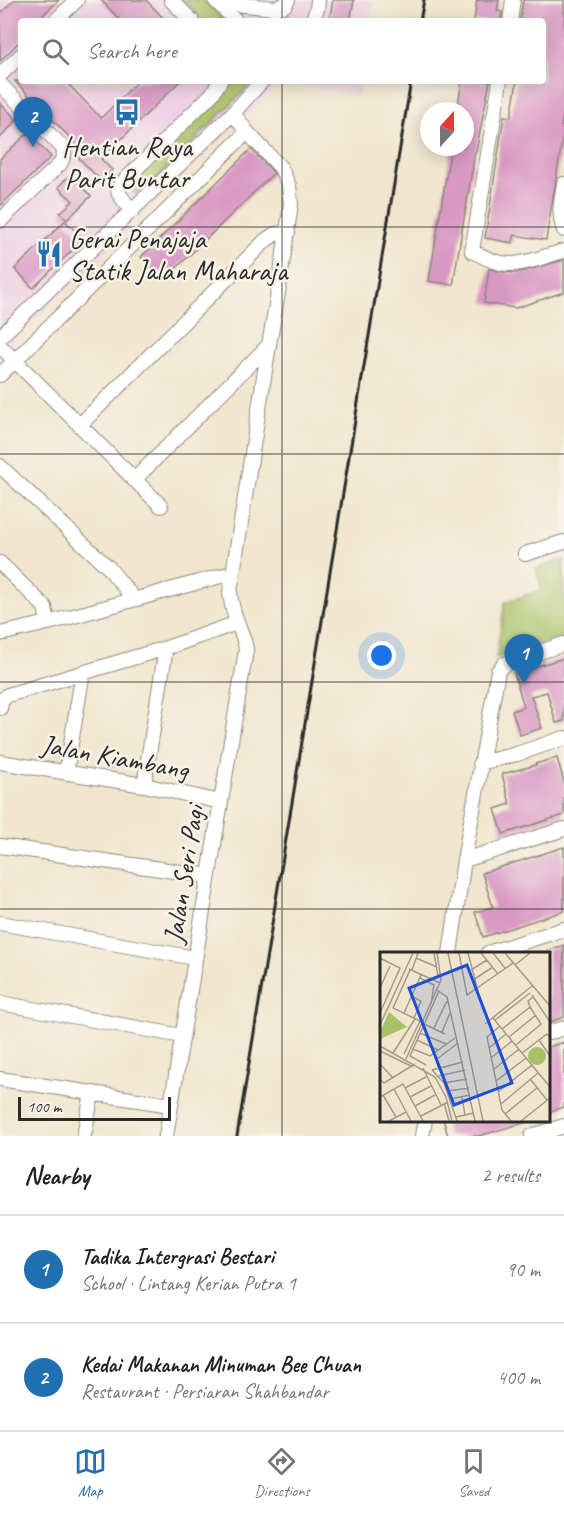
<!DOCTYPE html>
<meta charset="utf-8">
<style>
body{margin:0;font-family:Caveat,sans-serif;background:#f2f2f2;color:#202124}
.compass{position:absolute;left:420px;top:102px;width:54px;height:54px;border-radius:50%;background:#fff;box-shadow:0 3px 15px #0003;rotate:21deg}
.scale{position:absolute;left:18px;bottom:15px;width:153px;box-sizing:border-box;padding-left:6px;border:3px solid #2b2b2b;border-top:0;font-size:16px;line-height:21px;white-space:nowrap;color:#2b2b2b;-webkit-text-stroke:4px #f7f3e8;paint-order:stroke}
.you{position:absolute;left:382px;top:656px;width:21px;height:21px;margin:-15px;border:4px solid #fff;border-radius:50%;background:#1a73e8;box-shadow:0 0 0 9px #1a73e833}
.badge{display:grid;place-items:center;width:39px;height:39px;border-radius:50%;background:#1f6fb2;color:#fff;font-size:20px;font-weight:700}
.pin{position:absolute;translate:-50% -50px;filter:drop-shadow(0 2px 3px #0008)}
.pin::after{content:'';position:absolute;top:32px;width:21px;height:18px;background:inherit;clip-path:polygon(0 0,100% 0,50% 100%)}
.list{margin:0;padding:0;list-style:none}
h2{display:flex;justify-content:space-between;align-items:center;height:78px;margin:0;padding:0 24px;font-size:26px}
h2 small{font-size:20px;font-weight:400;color:#757577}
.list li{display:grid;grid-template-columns:39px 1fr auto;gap:18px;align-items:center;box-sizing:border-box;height:108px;padding:0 24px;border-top:2px solid #e0e0e0}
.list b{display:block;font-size:22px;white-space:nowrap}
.list p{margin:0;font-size:20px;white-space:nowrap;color:#757577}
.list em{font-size:20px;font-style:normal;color:#757577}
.icon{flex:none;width:33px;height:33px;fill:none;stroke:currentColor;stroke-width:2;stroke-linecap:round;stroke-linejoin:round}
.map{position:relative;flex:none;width:564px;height:1136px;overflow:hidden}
.search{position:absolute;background:#fff;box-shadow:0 3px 15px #0003;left:18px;right:18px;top:18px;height:66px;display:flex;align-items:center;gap:15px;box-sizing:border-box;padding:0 21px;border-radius:6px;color:#757577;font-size:22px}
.sheet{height:294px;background:#fff}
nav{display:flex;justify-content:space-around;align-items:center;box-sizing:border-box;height:84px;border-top:2px solid #e0e0e0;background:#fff;font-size:16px;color:#757577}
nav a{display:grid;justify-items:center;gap:3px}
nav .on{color:#1f6fb2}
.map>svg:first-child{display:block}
</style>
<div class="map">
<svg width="564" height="1136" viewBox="0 0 564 1136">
<rect width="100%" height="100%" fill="#f7f3e8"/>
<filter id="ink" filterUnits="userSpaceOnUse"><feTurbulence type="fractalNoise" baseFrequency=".0167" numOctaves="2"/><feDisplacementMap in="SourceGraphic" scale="12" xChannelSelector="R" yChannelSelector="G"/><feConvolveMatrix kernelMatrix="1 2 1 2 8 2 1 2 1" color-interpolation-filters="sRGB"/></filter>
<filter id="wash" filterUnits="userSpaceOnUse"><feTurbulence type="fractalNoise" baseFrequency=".008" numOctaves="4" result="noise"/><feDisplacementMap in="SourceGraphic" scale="24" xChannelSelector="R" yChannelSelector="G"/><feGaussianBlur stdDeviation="1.35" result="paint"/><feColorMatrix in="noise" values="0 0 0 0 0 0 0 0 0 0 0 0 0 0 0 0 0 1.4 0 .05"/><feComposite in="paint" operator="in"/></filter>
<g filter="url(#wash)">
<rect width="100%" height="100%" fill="#f1e6cd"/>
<path fill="#efd0e6" d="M 0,0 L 374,0 L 370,21 L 21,21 L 21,81 L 281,81 L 0,354 Z
M 282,81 L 360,81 L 358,96 Z"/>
<path fill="#a9c166" stroke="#6a7648" stroke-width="1.5" d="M 184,0 L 204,0 L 225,21 L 204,21 Z
M 231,81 L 254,81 L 138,197 L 131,187 L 133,179 L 228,87 Z
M 564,559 L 564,636 L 496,658 L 505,602 L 542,590 L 536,569 Z"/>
<g id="blocks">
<path fill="#d998c4" d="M 14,0 L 59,0 L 37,21 L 21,21 L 21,40 L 0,61 L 0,14 Z
M 101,0 L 146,0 L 166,21 L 121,21 Z
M 333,0 L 354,0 L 350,21 L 329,21 Z
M 477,0 L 499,0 L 497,11 L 502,12 L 501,21 L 474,21 Z
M 523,0 L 564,0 L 564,110 L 561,126 L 564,127 L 564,129 L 546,240 L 514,235 L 513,243 L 485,238 L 504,116 L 511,117 L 517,81 L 543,81 L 543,21 L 520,20 Z
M 15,81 L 65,81 L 101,118 L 138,81 L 180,81 L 101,159 L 112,170 L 101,181 L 75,154 L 80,150 L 74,144 L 75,143 Z
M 462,81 L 490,81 L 476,152 L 475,152 L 453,285 L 429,281 L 451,147 L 465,147 L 465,111 L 457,111 Z
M 0,103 L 17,120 L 0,138 Z
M 28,133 L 51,157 L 0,206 L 0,159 Z
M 251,149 L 274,173 L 164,280 L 141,257 Z
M 70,175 L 91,196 L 67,220 L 60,213 L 73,201 L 58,187 Z
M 65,221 L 84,239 L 33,288 L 15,269 Z
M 564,260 L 564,292 L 516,308 L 484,303 L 489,269 L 501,272 L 516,273 Z
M 564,658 L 564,721 L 556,723 L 547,692 L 531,696 L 542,728 L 520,735 L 512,711 L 524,707 L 514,673 Z
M 557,758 L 564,782 L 564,815 L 503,834 L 495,809 L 510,804 L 502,774 L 536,765 L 535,764 Z
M 564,847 L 564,911 L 483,937 L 475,912 L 493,907 L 482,873 Z
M 564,945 L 564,1017 L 548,1023 L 548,950 Z
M 564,1042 L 564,1107 L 548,1112 L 548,1047 Z
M 443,1119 L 526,1119 L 526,1122 L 479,1136 L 448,1136 Z"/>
</g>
</g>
<g filter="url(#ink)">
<use href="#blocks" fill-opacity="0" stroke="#8e887c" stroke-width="1.5"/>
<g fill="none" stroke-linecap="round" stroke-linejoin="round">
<g stroke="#8e887c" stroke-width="16">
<path id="minor" d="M 171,0 L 192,21
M 215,0 L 236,21
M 227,11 L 234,4 L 275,8 L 285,5 L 288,0
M 55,21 L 77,0
M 312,21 L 317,9 L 318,0
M 510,21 L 513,0
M 0,75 L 21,55
M 500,81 L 472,251 C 484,257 498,265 513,264 C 529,263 548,255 564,251
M 0,84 L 63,148 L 64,155 L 60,164 L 0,221
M 564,184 C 561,201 558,214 564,230
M 132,211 L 119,194 L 118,190 L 120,185 L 212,94 L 220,81
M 0,337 L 233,113 L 262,81
M 0,346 L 161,506
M 0,375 L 247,132
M 80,425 L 266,240 L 275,234 L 288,232
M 0,466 L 108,567 L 134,599
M 134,480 L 269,345
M 525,554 L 564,542
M 0,563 L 45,607 L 48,623
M 0,634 L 48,623 L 232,573
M 0,708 L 2,700 L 8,695 L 166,648 L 237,623
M 0,762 L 144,785 L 221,802
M 480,763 L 517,754 L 564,738
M 66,773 L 83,672
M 144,785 L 166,648
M 0,846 L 209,876
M 464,860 L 564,829
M 0,923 L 195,958
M 450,953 L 464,860 L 498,671 L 504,664 L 564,644
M 488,953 L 564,929
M 0,1003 L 182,1036
M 548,1033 L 564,1028
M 0,1079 L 171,1105
M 84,1136 L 92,1093
M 166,1136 L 246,650 C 245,639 240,631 237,621 C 233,612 231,602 230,592 L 269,345 L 279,287 L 291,204 L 289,186 L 281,168 L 247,132 L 233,113
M 422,1136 L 425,1120
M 532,1136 L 564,1126"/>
</g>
<use href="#minor" stroke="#fff" stroke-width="14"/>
<path stroke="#2b2b2b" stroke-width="3" d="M 420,21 L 424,0
M 237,1136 L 411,81"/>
</g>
</g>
<path fill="none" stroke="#2b2b2b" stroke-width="1.5" stroke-opacity="0.55" d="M 282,0 L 282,21M 282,81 L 282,1136M 0,227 L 564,227M 0,454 L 564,454M 0,682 L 564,682M 0,909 L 564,909"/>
<defs>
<g id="bus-bare" transform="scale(2.07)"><path d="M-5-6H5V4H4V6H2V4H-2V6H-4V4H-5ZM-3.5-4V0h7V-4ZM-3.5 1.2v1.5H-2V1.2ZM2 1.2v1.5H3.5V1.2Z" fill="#1f6fb2" stroke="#f7f3e8" stroke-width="2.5" paint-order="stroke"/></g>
<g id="restaurant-bare" transform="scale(2.07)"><path d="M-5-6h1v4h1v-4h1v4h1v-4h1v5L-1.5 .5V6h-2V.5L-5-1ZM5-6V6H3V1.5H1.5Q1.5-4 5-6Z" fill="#1f6fb2" stroke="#f7f3e8" stroke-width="2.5" paint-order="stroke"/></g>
</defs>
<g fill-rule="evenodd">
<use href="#bus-bare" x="127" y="112"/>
<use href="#restaurant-bare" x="49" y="254"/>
</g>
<g text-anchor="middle" stroke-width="5" stroke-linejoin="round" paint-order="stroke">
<g font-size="28" fill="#2b2b2b" stroke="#f7f3e8">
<text x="127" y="156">Hentian Raya<tspan x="127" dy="32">Parit Buntar</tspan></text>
<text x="69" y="248" text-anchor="start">Gerai Penajaja<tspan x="69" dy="32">Statik Jalan Maharaja</tspan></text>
</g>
<g font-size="28" fill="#2b2b2b" stroke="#f7f3e8">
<text transform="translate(115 756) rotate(10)" y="10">Jalan Kiambang</text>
<text transform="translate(183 874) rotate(-81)" y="10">Jalan Seri Pagi</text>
</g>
</g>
<g transform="translate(380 952)">
<rect width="170" height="170" fill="#f1e6cd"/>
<path d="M 9,60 L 27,75 L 0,87 L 0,80 ZM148 104a9 9 0 1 1 18 0a9 9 0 1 1-18 0Z" fill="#a9c166"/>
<path fill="none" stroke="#a29b8c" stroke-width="1.5" d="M 68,1 L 103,169M 79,1 L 87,43 L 133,11M 88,1 L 98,39M 101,1 L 118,22M 113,1 L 125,16M 125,1 L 170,54M 0,6 L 20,16 L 0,61M 36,6 L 57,15M 135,13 L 150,1M 29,17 L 60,31M 30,18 L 13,56 L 42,70M 32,18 L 38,1M 91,18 L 107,8M 40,26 L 54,33 L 51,52M 52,28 L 58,24 L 54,1M 93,28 L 113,15M 0,36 L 10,14M 57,38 L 67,45 L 95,169M 152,43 L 170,70M 31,44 L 41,49 L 34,66M 24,61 L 41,23M 113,66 L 170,135M 115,68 L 150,41M 42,71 L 65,82M 105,72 L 152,34M 0,73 L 33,1M 120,74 L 107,85 L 122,158 L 131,169M 54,76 L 67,49M 122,77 L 150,55 L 148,49 L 153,45M 62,80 L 70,61M 40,81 L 66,92M 129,85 L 156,63M 37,88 L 58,98M 159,88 L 170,104M 136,93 L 161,72 L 150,55M 0,94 L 55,125 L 66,145 L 72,169M 109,96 L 126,82M 33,97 L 50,104 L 75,86M 0,99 L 33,115M 13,101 L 35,67M 142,101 L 167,82 L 170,85M 24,102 L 40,69M 111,106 L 132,89M 26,107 L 61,28 L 57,1M 0,112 L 13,126M 46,113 L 30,104 L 59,39M 58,115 L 57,107 L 78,91M 43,116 L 61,153M 52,118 L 64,131 L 77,169M 52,118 L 83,110M 113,118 L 139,97M 59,124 L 85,118M 0,127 L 4,131 L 35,112M 151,128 L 167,148M 116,129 L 146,106M 64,131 L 87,127M 25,136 L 46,125M 14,137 L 31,169M 68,139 L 89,136M 118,140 L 152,113M 3,143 L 16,165M 0,145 L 23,132 L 43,169M 30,145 L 51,134M 82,145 L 85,163M 71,147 L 90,143M 64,151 L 69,169M 121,152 L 158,121M 35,154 L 55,143M 125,162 L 157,136M 41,164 L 68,150M 76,165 L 94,161M 9,169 L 26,160M 141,169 L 170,146"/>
<path fill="#1d4ed8" fill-opacity="0.15" stroke="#1d4ed8" stroke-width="3" d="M 87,13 L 132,131 L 74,153 L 29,36 Z"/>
<rect width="170" height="170" fill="none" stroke="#2b2b2b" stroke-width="3"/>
</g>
</svg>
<svg class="compass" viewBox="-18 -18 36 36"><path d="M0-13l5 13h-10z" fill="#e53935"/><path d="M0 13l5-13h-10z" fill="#757577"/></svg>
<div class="scale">100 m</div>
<div class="you"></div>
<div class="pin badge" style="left:524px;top:684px">1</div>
<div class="pin badge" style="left:33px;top:147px">2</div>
<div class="search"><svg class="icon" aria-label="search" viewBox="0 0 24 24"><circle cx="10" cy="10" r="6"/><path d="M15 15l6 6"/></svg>Search here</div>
</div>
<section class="sheet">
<h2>Nearby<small>2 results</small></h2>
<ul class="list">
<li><span class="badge">1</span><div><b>Tadika Intergrasi Bestari</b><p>School · Lintang Kerian Putra 1</p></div><em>90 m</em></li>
<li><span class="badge">2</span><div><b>Kedai Makanan Minuman Bee Chuan</b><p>Restaurant · Persiaran Shahbandar</p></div><em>400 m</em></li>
</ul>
</section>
<nav>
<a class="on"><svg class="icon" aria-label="map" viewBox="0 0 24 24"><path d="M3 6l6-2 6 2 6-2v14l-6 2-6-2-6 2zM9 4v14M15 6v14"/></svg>Map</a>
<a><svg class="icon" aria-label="directions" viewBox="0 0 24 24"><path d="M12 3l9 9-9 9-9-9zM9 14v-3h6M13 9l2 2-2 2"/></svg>Directions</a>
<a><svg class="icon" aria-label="saved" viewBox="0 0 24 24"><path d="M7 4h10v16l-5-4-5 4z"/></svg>Saved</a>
</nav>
